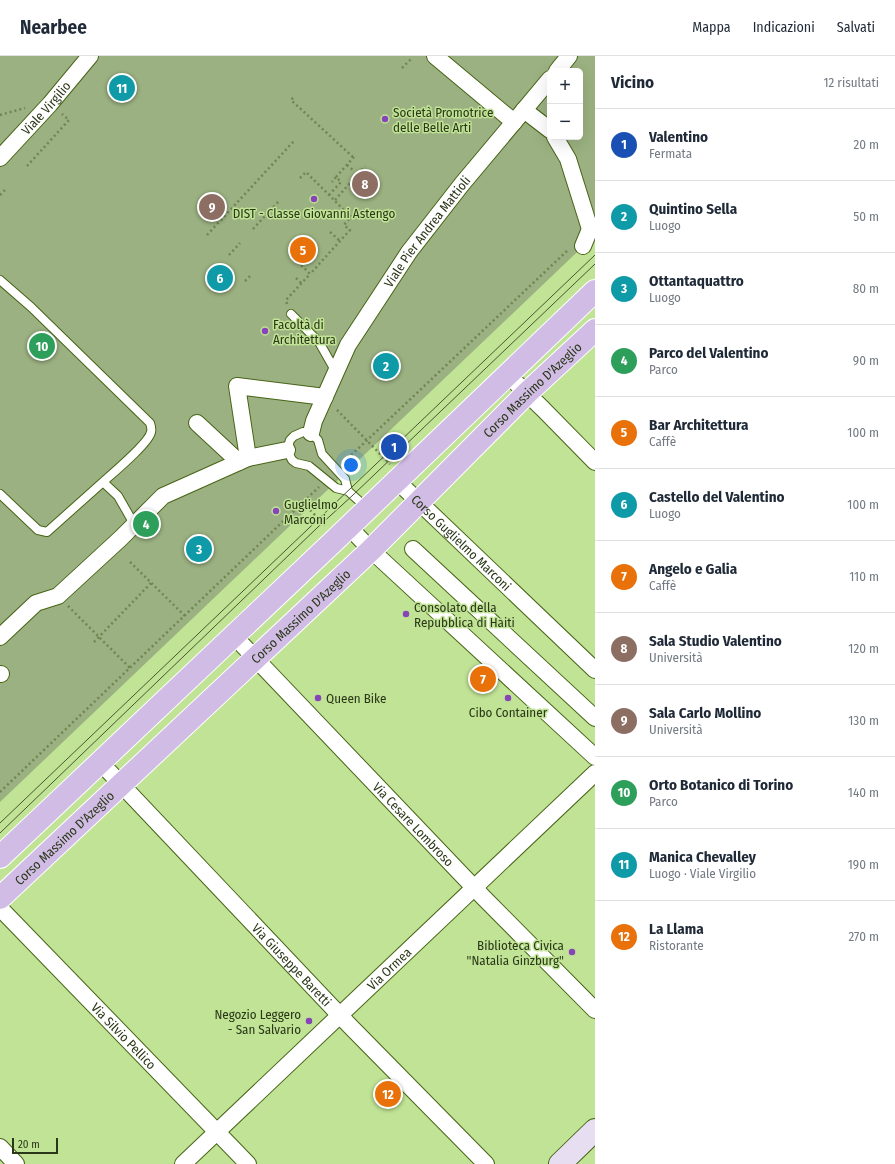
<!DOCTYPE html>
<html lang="it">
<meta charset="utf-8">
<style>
body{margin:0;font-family:"Fira Sans Condensed",sans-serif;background:#f6f6f7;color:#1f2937}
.controls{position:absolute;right:12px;top:12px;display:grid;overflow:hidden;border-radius:6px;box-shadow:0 4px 16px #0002}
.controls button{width:36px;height:36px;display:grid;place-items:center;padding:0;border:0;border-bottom:1px solid #e0e1e3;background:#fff;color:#1f2937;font:20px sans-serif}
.scale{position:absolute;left:12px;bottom:10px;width:46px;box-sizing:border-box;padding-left:4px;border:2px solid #2a3718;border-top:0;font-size:11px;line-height:14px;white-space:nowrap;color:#2a3718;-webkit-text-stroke:3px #c0e395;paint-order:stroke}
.you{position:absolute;left:351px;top:409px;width:14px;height:14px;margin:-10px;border:3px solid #fff;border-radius:50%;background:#1a73e8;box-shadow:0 0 0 6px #1a73e833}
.badge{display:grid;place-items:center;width:26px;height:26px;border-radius:50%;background:#8744b8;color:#fff;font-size:13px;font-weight:700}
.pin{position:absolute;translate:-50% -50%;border:2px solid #fff;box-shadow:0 1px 4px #0006}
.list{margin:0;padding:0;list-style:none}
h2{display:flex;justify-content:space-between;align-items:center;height:52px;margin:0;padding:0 16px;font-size:17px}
h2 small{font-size:13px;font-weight:400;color:#747a83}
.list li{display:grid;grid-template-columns:26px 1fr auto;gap:12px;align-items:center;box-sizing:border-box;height:72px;padding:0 16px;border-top:1px solid #e0e1e3}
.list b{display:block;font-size:15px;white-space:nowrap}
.list p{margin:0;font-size:13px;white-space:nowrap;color:#747a83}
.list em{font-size:13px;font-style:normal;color:#747a83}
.map{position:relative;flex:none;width:595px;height:1108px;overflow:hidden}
header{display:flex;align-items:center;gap:24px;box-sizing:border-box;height:56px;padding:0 20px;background:#fff;border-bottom:1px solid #e0e1e3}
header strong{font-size:19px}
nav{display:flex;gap:22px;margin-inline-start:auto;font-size:14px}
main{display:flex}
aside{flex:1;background:#fff}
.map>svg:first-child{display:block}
</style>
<header>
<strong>Nearbee</strong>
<nav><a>Mappa</a><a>Indicazioni</a><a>Salvati</a></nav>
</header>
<main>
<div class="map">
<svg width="595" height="1108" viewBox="0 0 595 1108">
<rect width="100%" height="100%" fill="#c0e395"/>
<path fill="#9bb181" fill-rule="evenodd" d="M 0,0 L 595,0 L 595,179 L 0,746 ZM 550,15 L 580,15 L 580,81 L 550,81 Z"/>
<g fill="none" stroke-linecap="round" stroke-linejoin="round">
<g stroke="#476416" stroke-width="10">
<path id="lane" d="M 0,224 L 31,251 L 150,367 C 151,370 152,373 151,376 C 149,387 113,417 103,426
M 291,258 L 319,286 L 336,316
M 348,435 L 336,432 L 309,410 L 296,407 L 292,404 L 287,394 L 290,384 L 294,380 L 303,376 L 311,377 L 318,384 L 322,398 L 345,423 L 348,435 L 367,452
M 0,438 L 38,474 L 47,476 L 103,426 L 118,440 L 134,468"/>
</g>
<g stroke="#476416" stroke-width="18">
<g id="street">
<path d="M 435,0 L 514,66"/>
<path d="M 557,15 L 569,0"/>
<path d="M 524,54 L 550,74"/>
<path d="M 555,81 L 568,103 L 590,173 L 583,190"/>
<path id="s1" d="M 0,102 L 50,48 L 90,0"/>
<path d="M 508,319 L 543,353 L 595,406"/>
<path d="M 197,367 L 239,406"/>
<path id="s2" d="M 311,377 L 314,365 L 348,289 L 409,196 L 462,128 L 550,23"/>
<path d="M 248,402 L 237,330 L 325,341"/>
<path id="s3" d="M 397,425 L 595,614"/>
<path d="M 349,471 L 371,494 L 595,701"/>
<path d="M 413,493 L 595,662"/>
<path id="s4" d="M 234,580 L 484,842 L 595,954"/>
<path d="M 0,581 L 36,547 L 58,540 L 121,482 L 163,440 L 248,402 L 287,394"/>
<path d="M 0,618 L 1,618"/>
<path id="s5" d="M 100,706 L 350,970 L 486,1108"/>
<path id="s6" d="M 0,852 L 248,1108"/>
<path d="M 0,1091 L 16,1108"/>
<path id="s7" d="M 183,1108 L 595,717"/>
</g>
</g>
<g stroke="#476416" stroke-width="24">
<path id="secondary" d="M 560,1108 L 595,1074"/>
</g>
<g stroke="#fff" stroke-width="24">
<g id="primary">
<path d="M 0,801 L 335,484 L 595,235"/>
<path id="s8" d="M 0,842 L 371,494 L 527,337 L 595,274"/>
</g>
</g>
<path stroke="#6f8652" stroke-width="2.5" stroke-dasharray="2 3" stroke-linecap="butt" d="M 402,12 L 412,2
M 293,42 L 291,44 L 354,102
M 0,59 L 25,52
M 347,109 L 354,115
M 27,110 L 69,64 L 62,58
M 336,121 L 354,101
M 300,122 L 306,116 L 351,161 L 344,169 L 350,174 L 310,218
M 0,139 L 6,133
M 329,139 L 341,126 L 336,121 L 332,126
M 335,144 L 365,110
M 253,173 L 279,145
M 330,176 L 340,185
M 207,179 L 294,85
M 229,199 L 240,187
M 296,222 L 301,227
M 245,225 L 250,220
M 287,248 L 286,244 L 310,218 L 301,209
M 337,354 L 390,408
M 344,406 L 568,194
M 303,447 L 325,469
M 130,506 L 185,560
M 68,550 L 130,612
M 94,586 L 151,527
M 0,736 L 319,431"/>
<use href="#lane" stroke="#fff" stroke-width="8"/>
<use href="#street" stroke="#fff" stroke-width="16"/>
<use href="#secondary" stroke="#e8def2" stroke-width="22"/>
<use href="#primary" stroke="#d1bce5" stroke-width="22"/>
<path stroke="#475830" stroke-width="1" d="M 0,767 L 595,199
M 0,777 L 318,471 L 353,439 L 595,208"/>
</g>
<g fill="#8744b8" stroke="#c0e395" stroke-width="1.5">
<circle cx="385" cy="63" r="4"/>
<circle cx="314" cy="143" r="4"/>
<circle cx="265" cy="275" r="4"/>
<circle cx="276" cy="455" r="4"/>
<circle cx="406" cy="558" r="4"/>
<circle cx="318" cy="642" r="4"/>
<circle cx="508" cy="642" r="4"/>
<circle cx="572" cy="896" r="4"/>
<circle cx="309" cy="965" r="4"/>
</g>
<g text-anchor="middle" stroke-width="3" stroke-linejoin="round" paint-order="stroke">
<g font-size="13" fill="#2a3718" stroke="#c0e395">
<text dy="5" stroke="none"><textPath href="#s1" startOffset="68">Viale Virgilio</textPath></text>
<text dy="5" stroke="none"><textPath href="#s2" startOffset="234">Viale Pier Andrea Mattioli</textPath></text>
<text dy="5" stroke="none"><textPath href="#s8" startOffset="736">Corso Massimo D'Azeglio</textPath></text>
<text dy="5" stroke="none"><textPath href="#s3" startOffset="89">Corso Guglielmo Marconi</textPath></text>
<text dy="5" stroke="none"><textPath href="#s8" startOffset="412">Corso Massimo D'Azeglio</textPath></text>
<text dy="5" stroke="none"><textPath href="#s4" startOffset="260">Via Cesare Lombroso</textPath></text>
<text dy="5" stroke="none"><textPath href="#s8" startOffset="88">Corso Massimo D'Azeglio</textPath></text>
<text dy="5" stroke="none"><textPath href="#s5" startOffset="279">Via Giuseppe Baretti</textPath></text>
<text dy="5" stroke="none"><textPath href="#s7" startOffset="284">Via Ormea</textPath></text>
<text dy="5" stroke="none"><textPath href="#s6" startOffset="178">Via Silvio Pellico</textPath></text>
</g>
<g font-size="13" fill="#2a3718" stroke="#c0e395" text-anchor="start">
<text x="393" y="61">Società Promotrice<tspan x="393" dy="15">delle Belle Arti</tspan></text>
<text x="314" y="162" text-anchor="middle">DIST - Classe Giovanni Astengo</text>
<text x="273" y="273">Facoltà di<tspan x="273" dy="15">Architettura</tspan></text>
<text x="284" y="453">Guglielmo<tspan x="284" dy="15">Marconi</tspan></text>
<text x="414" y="556">Consolato della<tspan x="414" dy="15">Repubblica di Haiti</tspan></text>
<text x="326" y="647">Queen Bike</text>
<text x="508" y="661" text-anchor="middle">Cibo Container</text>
<text x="564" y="894" text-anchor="end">Biblioteca Civica<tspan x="564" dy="15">"Natalia Ginzburg"</tspan></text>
<text x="301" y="963" text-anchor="end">Negozio Leggero<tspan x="301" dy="15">- San Salvario</tspan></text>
</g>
</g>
</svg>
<div class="controls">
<button>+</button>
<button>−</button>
</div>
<div class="scale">20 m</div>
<div class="you"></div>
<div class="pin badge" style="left:394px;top:391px;background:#1a4fb4">1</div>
<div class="pin badge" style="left:386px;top:310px;background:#0f9aa8">2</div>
<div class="pin badge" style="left:199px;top:493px;background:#0f9aa8">3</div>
<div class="pin badge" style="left:146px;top:468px;background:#2e9e5b">4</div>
<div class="pin badge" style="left:303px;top:194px;background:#e8710a">5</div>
<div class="pin badge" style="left:220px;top:222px;background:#0f9aa8">6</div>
<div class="pin badge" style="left:483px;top:623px;background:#e8710a">7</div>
<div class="pin badge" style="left:365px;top:128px;background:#8d6e63">8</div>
<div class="pin badge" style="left:212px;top:151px;background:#8d6e63">9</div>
<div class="pin badge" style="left:42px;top:290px;background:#2e9e5b">10</div>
<div class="pin badge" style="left:122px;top:32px;background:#0f9aa8">11</div>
<div class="pin badge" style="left:388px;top:1038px;background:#e8710a">12</div>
</div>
<aside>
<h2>Vicino<small>12 risultati</small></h2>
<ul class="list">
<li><span class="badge" style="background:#1a4fb4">1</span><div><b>Valentino</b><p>Fermata</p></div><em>20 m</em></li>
<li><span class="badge" style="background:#0f9aa8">2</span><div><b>Quintino Sella</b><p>Luogo</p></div><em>50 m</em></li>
<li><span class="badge" style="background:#0f9aa8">3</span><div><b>Ottantaquattro</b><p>Luogo</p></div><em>80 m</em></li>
<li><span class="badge" style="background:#2e9e5b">4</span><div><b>Parco del Valentino</b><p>Parco</p></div><em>90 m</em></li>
<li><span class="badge" style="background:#e8710a">5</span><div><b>Bar Architettura</b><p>Caffè</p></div><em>100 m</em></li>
<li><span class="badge" style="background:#0f9aa8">6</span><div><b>Castello del Valentino</b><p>Luogo</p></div><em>100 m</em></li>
<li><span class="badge" style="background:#e8710a">7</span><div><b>Angelo e Galia</b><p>Caffè</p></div><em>110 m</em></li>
<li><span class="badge" style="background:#8d6e63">8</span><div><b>Sala Studio Valentino</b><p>Università</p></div><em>120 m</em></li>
<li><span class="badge" style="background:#8d6e63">9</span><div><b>Sala Carlo Mollino</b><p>Università</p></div><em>130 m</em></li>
<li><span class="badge" style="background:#2e9e5b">10</span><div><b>Orto Botanico di Torino</b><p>Parco</p></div><em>140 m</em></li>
<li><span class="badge" style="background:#0f9aa8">11</span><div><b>Manica Chevalley</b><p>Luogo · Viale Virgilio</p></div><em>190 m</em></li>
<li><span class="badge" style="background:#e8710a">12</span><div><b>La Llama</b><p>Ristorante</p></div><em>270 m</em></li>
</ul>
</aside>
</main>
